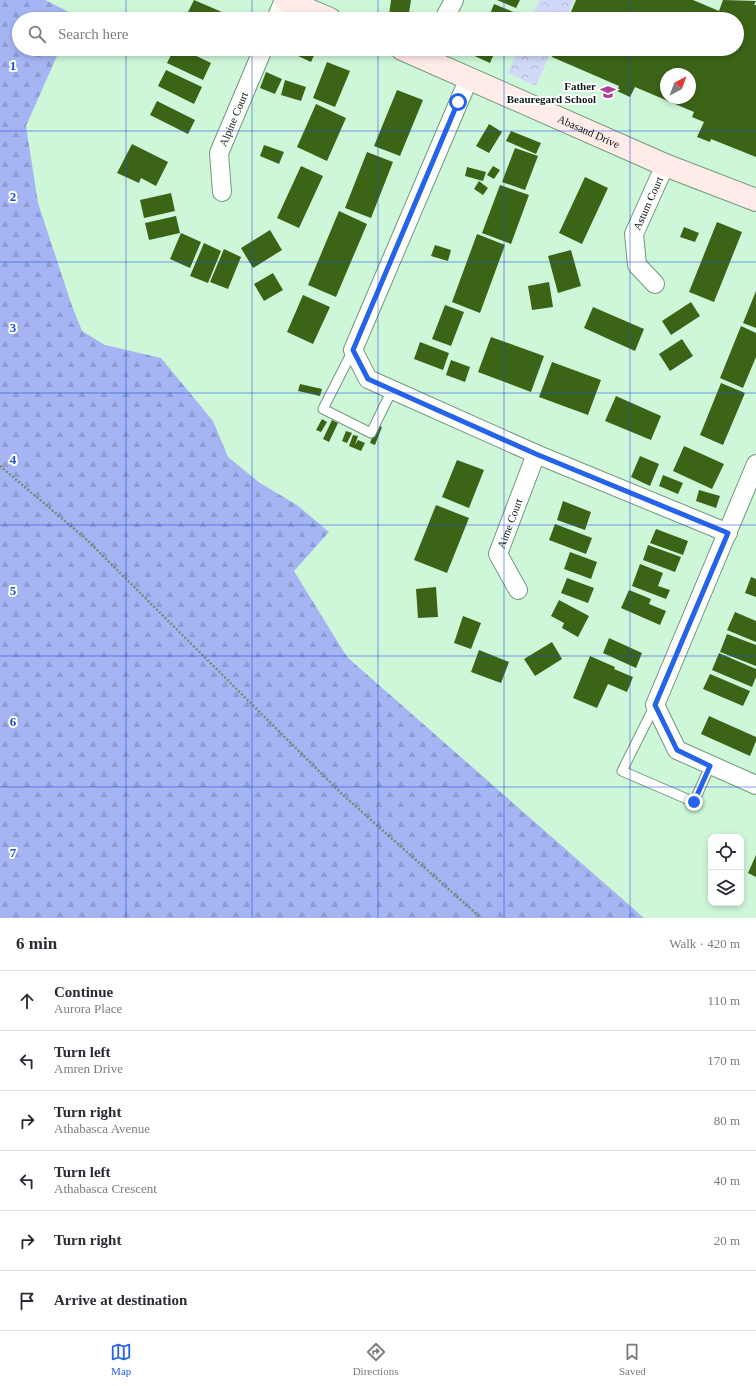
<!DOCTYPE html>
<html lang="en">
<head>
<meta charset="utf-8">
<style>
  :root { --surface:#fff; --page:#f2f2f3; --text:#2b2b33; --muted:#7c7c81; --line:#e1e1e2; --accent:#2563eb }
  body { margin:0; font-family:"Times New Roman",serif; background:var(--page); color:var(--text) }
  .controls { position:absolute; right:12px; bottom:12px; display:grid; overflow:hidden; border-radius:8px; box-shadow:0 2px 6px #0003 }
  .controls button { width:36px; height:36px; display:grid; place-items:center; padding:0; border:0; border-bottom:1px solid var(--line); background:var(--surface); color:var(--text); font:20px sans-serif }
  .compass { position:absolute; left:660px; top:68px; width:36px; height:36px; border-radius:50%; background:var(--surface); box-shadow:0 2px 6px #0003; rotate:41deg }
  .stop { position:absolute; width:12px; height:12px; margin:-9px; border:3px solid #2563eb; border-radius:50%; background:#fff }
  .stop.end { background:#2563eb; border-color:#fff; box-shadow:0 1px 4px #0008 }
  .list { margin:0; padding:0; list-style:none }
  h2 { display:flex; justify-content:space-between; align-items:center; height:52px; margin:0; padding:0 16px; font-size:17px }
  h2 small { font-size:13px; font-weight:400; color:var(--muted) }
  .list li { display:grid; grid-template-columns:26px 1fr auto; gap:12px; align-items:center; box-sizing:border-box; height:60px; padding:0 16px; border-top:1px solid var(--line) }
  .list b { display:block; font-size:15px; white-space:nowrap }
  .list p { margin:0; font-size:13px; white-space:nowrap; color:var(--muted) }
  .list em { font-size:13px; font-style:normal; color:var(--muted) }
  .icon { flex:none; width:22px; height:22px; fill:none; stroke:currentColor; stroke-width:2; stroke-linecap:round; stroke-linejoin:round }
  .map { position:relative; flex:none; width:756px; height:918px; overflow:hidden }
  .search { position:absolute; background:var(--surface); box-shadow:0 2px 6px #0003; left:12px; right:12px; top:12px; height:44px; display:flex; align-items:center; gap:10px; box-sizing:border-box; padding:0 14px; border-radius:22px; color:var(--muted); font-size:15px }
  .sheet { height:412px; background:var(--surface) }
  nav { display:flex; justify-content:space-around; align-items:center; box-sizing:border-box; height:56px; border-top:1px solid var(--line); background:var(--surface); font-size:11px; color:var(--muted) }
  nav a { display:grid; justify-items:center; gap:2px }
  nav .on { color:var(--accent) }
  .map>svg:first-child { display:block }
  .forest { fill:url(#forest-firs) }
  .park { fill:url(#park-crowns) }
  .building { fill:#3c6417; fill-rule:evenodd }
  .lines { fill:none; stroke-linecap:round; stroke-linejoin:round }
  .lane-casing { stroke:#72987c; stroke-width:11 }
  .street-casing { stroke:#72987c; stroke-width:20 }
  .secondary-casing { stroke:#72987c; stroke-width:24 }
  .path { stroke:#718e79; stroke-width:2.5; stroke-dasharray:2 2; stroke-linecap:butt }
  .lane { stroke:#fff; stroke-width:9 }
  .street { stroke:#fff; stroke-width:18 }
  .secondary { stroke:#ffece8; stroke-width:22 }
  .route { stroke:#2563eb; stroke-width:5 }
  .grid { fill:none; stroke:#1d4ed8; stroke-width:1; stroke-opacity:0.55 }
  .labels { text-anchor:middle; stroke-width:4; stroke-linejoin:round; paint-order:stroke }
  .poi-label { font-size:11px; font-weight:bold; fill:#0c1b11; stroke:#fff; text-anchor:end }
  .street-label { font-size:11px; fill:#0c1b11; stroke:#fff }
  .grid-label { font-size:13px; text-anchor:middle; font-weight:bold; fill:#1d4ed8; stroke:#fff; stroke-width:4; stroke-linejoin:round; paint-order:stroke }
</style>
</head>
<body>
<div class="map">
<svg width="756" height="918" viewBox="0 0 756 918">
  <defs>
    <pattern id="forest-firs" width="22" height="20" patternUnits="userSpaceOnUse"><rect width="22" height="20" fill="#a5b5f4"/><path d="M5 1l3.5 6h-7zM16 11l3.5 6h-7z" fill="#8d9bd0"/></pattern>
    <pattern id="park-crowns" width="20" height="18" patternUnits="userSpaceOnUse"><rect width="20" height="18" fill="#d1d9f8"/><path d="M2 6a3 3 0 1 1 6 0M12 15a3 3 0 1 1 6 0" fill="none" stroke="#b2bad4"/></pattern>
  </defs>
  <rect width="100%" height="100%" fill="#cef7d9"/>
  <!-- forest -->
  <path class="forest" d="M0 0H45L75 15 73 19H19V49H60L26 126 38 203 72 306 82 331 105 345 161 358 213 421 228 457 260 483 297 505 329 532 294 571 347 657 644 918H0Z"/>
  <!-- park -->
  <path class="park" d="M539 0H574L565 19H531Z
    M518 49H552L536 86 508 73Z"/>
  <!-- building -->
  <path class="building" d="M194 0 229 15 228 19H194L186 16Z
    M391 0H411L408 19 389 15Z
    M497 0H520L516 8Z
    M576 0H693L719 11 723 0 756 1 754 5H756V157L711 139 710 142 697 137 704 122 692 117 694 112 635 87 630 97 617 91 619 86 552 57 555 49H737V19H568ZM666 74H690V98H666Z
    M494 4 516 13 514 19H488Z
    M174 49H182L211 63 203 80 167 63Z
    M196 49H213L210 55Z
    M299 49H312L316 51 311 62 296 55Z
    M470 49H496L490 63 468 53Z
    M327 62 350 71 335 107 313 98Z
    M166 70 202 87 194 104 158 86Z
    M266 72 282 79 275 94 260 88Z
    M285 80 306 87 301 101 281 95Z
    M397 90 423 100 400 156 374 146Z
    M157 101 195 120 188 134 150 115Z
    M316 104 346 118 327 161 297 147Z
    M489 124 502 132 489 153 476 146Z
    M511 131 541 143 536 154 506 141Z
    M132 144 168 162 156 186 141 178 139 183 117 173Z
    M264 145 284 152 279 164 260 156Z
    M515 148 538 156 525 190 502 182Z
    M367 152 393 162 371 218 345 208Z
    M301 166 323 176 299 228 277 218Z
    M493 166 500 170 494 179 487 175Z
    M467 167 486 172 483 181 465 176Z
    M585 177 608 188 582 244 559 233Z
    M479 181 488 188 483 195 474 189Z
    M500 185 529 195 511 244 482 233Z
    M171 193 175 211 144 218 140 200Z
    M339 211 367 224 336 297 308 285Z
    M176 216 180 233 149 240 145 223Z
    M717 222 742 232 714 302 689 292Z
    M684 227 699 233 695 242 680 237Z
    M270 230 282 250 253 268 241 248Z
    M181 233 201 242 190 268 170 259Z
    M477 234 505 245 480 313 452 302Z
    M204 243 221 251 208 283 190 276Z
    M435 245 451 250 448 261 431 256Z
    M224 249 241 257 228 289 210 282Z
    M571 250 581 286 558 293 548 256Z
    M273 273 283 290 264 301 254 284Z
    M549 282 553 307 532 310 528 286Z
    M756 291V328L743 323Z
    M303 295 330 307 313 344 287 332Z
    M691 302 700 316 671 335 662 321Z
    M445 305 464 312 451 346 432 339Z
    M593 307 644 329 635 351 584 328Z
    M741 326 756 333V357L743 388 720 378Z
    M491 337 544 356 531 392 478 372Z
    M682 339 693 356 670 371 659 354Z
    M420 342 449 353 443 370 414 359Z
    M451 360 470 367 465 382 446 375Z
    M552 362 601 380 588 415 539 397Z
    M721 383 745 393 723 445 700 435Z
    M300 384 322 389 320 396 298 391Z
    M616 396 661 416 651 440 605 421Z
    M322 419 327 422 321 432 316 430Z
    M332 420 338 423 329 442 323 439Z
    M377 425 382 427 375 445 370 443Z
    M346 431 352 433 347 443 342 441Z
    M353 435 358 436 355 445 358 440 365 443 361 451 349 446Z
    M684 446 724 464 712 489 673 471Z
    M640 456 659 464 650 486 631 477Z
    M457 460 484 470 469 508 442 497Z
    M663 475 683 483 678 494 659 486Z
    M699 490 720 496 716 508 696 501Z
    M563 501 591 512 585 530 557 520Z
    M436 505 469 518 447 573 414 560Z
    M555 524 592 538 586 554 549 540Z
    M656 529 688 541 683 555 650 543Z
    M648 545 681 557 675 572 643 560Z
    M570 552 597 562 591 579 564 569Z
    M640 564 663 573 658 586 670 590 666 599 632 586Z
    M751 577 756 579V597L745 593Z
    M567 578 594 588 588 603 561 593Z
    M436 587 438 617 418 618 416 589Z
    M629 590 651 599 649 604 666 611 660 625 621 608Z
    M559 600 589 616 578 637 562 628 564 623 551 616Z
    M735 612 756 621V642L727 630Z
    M463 616 481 623 471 649 454 643Z
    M727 634 756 645V666L720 652Z
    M609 638 642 653 636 668 603 653Z
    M552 642 562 659 535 676 524 659Z
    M479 650 509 662 501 683 471 672Z
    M719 653 756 669V677L752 687 712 670Z
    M590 656 615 667 614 669 633 677 627 692 608 684 597 708 573 698Z
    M710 674 750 691 743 706 703 689Z
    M709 716 756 737V741L750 756 701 734Z
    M756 855V877L748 873Z"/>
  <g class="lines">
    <!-- lane casing -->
    <g class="lane-casing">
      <path id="lane" d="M353 350 323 409 371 433 392 390
        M655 705 622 771 694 802 710 766"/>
    </g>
    <!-- street casing -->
    <g class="street-casing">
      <g id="street">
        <path d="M276 19 284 0"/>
        <path d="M444 19 454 0"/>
        <path d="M469 78 353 350 368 379 536 454 728 533"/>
        <path id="s1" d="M222 192 219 153 263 49"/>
        <path id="s2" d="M655 284 637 265 634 234 665 165"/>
        <path d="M756 464 655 705 677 750 756 785"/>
        <path id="s3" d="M518 590 498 554 536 454"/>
      </g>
    </g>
    <!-- secondary casing -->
    <g class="secondary-casing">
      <g id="secondary">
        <path d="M285 0 330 19"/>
        <path id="s4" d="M402 49 665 165 756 200"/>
      </g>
    </g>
    <!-- path -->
    <path class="path" d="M0 466 85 538 343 795 481 918"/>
    <!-- lane -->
    <use href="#lane" class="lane"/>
    <!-- street -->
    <use href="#street" class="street"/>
    <!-- secondary -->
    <use href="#secondary" class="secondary"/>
  </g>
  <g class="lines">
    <!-- route -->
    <path class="route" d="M458 102 353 350 368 379 536 454 728 533 655 705 677 750 710 766 694 802"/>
  </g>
  <!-- grid -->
  <path class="grid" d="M126 0V19M252 0V19M378 0V19M504 0V19M630 0V19M126 49V918M252 49V918M378 49V918M504 49V918M630 49V918M0 131H756M0 262H756M0 393H756M0 525H756M0 656H756M0 787H756"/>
  <!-- icons -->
  <defs>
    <g id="school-bare" transform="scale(1.2)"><path d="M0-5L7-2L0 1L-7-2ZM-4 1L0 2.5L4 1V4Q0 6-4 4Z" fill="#ae419f" stroke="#fff" stroke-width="2.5" paint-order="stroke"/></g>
  </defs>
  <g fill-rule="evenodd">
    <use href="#school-bare" x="608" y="92"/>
  </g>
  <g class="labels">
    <!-- poi labels -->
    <g class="poi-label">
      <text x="596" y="90">Father<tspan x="596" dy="13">Beauregard School</tspan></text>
    </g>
    <!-- street labels -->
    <g class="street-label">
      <text dy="4" stroke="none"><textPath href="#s1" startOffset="76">Alpine Court</textPath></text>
      <text dy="4" stroke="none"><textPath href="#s4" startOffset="204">Abasand Drive</textPath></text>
      <text dy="4" stroke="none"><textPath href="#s2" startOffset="91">Astum Court</textPath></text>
      <text dy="4" stroke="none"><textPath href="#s3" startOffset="74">Aime Court</textPath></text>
    </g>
  </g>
  <g class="grid-label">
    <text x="13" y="70">1</text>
    <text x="13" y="201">2</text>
    <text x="13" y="332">3</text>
    <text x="13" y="464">4</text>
    <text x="13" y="595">5</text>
    <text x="13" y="726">6</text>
    <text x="13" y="857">7</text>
  </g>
</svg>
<div class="controls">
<button><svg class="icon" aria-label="locate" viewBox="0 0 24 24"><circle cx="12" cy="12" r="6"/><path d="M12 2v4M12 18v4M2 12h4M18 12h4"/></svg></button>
<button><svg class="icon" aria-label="layers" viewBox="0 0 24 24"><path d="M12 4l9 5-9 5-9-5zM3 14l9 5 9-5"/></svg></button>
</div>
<svg class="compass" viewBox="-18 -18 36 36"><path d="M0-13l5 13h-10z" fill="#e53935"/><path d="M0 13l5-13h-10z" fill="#7c7c81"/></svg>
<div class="stop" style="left:458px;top:102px"></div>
<div class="stop end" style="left:694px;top:802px"></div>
<div class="search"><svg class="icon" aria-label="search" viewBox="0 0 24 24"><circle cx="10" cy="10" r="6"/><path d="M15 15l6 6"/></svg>Search here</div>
</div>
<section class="sheet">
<h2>6 min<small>Walk · 420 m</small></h2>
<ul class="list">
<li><svg class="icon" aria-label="ahead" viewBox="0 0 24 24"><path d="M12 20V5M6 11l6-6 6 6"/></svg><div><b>Continue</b><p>Aurora Place</p></div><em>110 m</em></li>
<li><svg class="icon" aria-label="left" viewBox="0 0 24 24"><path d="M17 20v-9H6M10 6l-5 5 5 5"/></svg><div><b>Turn left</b><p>Amren Drive</p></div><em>170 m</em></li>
<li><svg class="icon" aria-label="right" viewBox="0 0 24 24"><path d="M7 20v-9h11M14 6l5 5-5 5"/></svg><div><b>Turn right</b><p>Athabasca Avenue</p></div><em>80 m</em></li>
<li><svg class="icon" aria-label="left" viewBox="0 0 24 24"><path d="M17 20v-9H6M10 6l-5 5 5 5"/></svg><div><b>Turn left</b><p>Athabasca Crescent</p></div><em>40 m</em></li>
<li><svg class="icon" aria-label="right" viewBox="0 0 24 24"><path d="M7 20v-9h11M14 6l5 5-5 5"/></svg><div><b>Turn right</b></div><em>20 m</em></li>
<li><svg class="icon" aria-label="arrive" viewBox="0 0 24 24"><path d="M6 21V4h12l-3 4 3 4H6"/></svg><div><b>Arrive at destination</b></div></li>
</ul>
</section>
<nav>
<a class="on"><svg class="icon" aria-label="map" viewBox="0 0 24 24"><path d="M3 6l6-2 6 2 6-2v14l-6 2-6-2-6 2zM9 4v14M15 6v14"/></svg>Map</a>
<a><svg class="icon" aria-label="directions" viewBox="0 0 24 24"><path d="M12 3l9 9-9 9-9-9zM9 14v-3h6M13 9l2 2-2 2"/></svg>Directions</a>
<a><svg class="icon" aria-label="saved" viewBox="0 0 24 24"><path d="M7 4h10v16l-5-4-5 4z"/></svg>Saved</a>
</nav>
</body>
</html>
